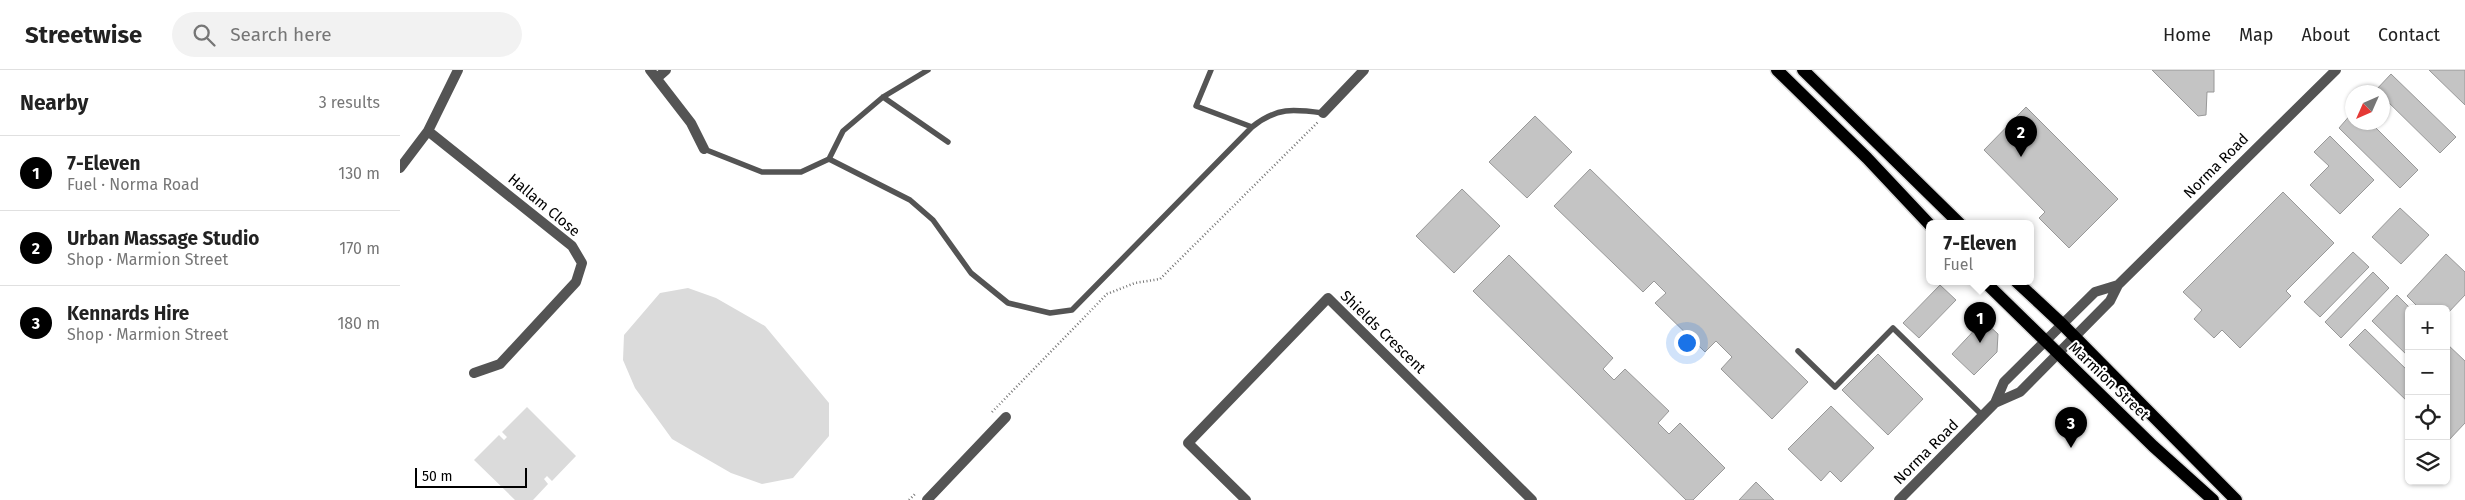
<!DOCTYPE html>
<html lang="en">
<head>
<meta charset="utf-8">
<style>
  :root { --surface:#fff; --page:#f2f2f2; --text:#222; --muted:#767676; --line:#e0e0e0; --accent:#000 }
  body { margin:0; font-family:"Fira Sans",sans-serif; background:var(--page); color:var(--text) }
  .controls { position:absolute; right:15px; bottom:15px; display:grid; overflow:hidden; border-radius:8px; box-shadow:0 1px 4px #0004 }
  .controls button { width:45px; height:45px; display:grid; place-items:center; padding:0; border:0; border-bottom:1px solid var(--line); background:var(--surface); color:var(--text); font:25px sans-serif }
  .compass { position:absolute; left:1945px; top:15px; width:45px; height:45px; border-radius:50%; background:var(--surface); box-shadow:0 1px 4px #0004; rotate:225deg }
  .scale { position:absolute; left:15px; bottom:12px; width:112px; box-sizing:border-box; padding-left:5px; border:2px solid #000; border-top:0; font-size:14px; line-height:18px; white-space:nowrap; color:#000; -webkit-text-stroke:4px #fff; paint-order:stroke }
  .you { position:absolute; left:1286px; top:272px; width:18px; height:18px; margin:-12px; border:4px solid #fff; border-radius:50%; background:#1a73e8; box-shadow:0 0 0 8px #1a73e833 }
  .badge { display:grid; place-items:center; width:32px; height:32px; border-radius:50%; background:var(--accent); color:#fff; font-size:16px; font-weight:700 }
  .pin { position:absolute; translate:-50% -41px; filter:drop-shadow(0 1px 2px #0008) }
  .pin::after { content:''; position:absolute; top:26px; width:18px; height:15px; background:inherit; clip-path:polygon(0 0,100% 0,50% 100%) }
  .popup { position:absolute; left:1526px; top:150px; width:108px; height:65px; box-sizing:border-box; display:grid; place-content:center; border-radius:8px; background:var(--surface); filter:drop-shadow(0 1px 4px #0005); font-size:16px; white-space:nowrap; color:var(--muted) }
  .popup b { font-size:19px; color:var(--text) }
  .popup::after { content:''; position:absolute; left:50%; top:100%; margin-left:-10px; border:10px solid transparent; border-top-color:var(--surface) }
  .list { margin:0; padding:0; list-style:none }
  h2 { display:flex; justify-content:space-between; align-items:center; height:65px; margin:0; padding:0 20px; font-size:21px }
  h2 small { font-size:16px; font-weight:400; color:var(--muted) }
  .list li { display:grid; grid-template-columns:32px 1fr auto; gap:15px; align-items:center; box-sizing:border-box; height:75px; padding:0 20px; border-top:1px solid var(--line) }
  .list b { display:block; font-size:19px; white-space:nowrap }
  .list p { margin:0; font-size:16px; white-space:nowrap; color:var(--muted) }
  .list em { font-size:16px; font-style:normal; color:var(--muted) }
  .icon { flex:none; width:28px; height:28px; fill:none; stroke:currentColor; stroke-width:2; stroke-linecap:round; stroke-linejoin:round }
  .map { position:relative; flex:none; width:2065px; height:430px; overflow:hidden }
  header { display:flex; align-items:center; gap:30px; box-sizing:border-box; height:70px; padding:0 25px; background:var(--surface); border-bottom:1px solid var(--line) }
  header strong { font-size:24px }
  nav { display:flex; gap:28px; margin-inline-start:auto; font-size:18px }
  .search { width:350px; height:45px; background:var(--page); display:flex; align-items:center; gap:12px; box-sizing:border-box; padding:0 18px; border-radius:28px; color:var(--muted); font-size:19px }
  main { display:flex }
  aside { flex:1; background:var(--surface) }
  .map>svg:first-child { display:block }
  .green { fill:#dbdbdb }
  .building { fill:#c4c4c4; stroke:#989898 }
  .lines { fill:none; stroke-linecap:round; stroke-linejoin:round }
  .primary-casing { stroke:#dbdbdb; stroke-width:15 }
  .path { stroke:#767676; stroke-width:2.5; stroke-dasharray:1 2.5; stroke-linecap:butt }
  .service { stroke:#545454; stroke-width:5.5 }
  .minor { stroke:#545454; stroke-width:10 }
  .tertiary { stroke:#545454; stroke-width:10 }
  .primary { stroke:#000; stroke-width:12 }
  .labels { text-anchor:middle; stroke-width:4; stroke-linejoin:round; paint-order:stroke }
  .street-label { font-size:15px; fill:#000; stroke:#fff }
</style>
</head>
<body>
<header>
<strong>Streetwise</strong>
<div class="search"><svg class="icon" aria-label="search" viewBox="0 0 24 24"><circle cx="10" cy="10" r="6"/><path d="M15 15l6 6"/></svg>Search here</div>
<nav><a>Home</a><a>Map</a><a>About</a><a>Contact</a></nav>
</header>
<main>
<aside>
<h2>Nearby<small>3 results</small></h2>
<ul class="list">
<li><span class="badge">1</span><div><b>7-Eleven</b><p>Fuel · Norma Road</p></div><em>130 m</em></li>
<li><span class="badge">2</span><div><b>Urban Massage Studio</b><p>Shop · Marmion Street</p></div><em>170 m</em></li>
<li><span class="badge">3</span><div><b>Kennards Hire</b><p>Shop · Marmion Street</p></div><em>180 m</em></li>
</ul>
</aside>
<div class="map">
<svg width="2065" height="430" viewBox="0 0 2065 430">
  <rect width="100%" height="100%" fill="#fff"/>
  <!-- green -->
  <path class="green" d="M288 218 316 228 365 256 429 333V366L393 408 362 414 331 403 272 369 235 318 223 290 224 265 260 223Z
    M127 337 176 386 152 411 147 406 144 409 148 414 133 430H115L74 390 99 365 104 370 107 367 102 362Z"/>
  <!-- building -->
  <path class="building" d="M1752 0H1814V22H1807L1806 45 1798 46Z
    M2029 0H2065V35Z
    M1991 4 2056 67 2040 83 1982 26V22L1976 20Z
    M1626 37 1718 129 1669 178 1639 148 1645 142 1584 80Z
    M1952 43V52H1970L2018 100 2000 118 1939 58Z
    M1135 46 1172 82 1127 128 1089 92Z
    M1930 66 1974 110 1940 144 1910 115 1929 96 1914 82Z
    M1190 99 1408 312 1372 349 1321 299 1332 287 1316 271 1305 282 1255 233 1266 223 1254 211 1243 222 1154 136Z
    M1062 119 1100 156 1054 203 1016 166Z
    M1883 122 1934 173 1886 221 1891 226 1840 278 1822 260 1814 268 1794 249 1802 240 1783 222Z
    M2000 138 2029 165 2001 194 1972 167Z
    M1953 182 1969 197 1920 247 1904 232Z
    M2046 184 2065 202V225L2046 245V239H2020L2007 226Z
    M1109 185 1213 288 1203 299 1214 310 1225 299 1269 341 1258 353 1269 364 1280 353 1325 398 1293 430H1286L1073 221Z
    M1973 202 1989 218 1941 268 1925 252Z
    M1540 215 1556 230 1519 268 1503 253Z
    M1997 225 2011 239H2009V287L1972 251Z
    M1582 252H1585L1598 264 1597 282 1574 305 1552 284Z
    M1965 259 2009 302V333L1949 275Z
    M2046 273 2065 291V353L2048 371 2046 328 2049 325 2046 323Z
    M1478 284 1523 329 1488 365 1442 320Z
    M1431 336 1474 378 1441 412 1430 401 1421 411 1388 379Z
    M1356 412 1374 430H1339Z"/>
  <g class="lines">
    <!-- primary casing -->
    <g class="primary-casing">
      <path id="primary" d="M1377 0 1467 88 1530 155
        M1403 0 1560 154
        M1585 212 1753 376 1813 430
        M1617 212 1662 254 1836 430"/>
    </g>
    <!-- path -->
    <path class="path" d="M592 342 707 224 735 213 760 209 918 52
      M509 430 515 424"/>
    <!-- service -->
    <path class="service" d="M811 0 796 36 852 57
      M483 27 548 72
      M304 79 362 102H401L429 89 510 130 533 150 571 203 608 233 650 243 672 240 852 57C877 37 893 39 923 43
      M429 89 443 61 483 27 528 0
      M1398 281 1435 317 1493 258 1583 346"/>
    <!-- minor -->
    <path class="minor" d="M250 0 291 53 304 79
      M257 8 266 0
      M923 43 964 0
      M28 61 172 176 182 193 176 212 100 294 74 303
      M0 98 28 61 58 0
      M527 430 606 347
      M846 430 788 373 928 228 1132 430"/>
    <!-- tertiary -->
    <path class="tertiary" d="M1595 333 1604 312 1695 222 1718 215
      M1499 430 1595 333 1620 322 1710 231 1718 215 1936 0"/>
    <!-- primary -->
    <use href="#primary" class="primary"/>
  </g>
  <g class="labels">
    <!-- street labels -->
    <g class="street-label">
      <text transform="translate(1816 96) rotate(-45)" y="5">Norma Road</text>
      <text transform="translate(144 135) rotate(40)" y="5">Hallam Close</text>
      <text transform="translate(983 262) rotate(44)" y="5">Shields Crescent</text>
      <text transform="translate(1709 311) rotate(44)" y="5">Marmion Street</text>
      <text transform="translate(1526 382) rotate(-45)" y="5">Norma Road</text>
    </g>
  </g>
</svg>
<div class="controls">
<button>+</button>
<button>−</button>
<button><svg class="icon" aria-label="locate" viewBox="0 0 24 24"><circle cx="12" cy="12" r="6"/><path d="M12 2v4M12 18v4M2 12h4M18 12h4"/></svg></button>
<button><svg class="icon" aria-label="layers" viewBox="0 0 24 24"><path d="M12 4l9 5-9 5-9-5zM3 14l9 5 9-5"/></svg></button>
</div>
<svg class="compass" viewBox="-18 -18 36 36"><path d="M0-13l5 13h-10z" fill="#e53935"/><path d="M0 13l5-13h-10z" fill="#767676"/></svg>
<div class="scale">50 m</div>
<div class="you"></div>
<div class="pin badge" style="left:1580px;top:273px">1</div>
<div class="popup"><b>7-Eleven</b>Fuel</div>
<div class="pin badge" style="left:1621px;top:87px">2</div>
<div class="pin badge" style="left:1671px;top:378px">3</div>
</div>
</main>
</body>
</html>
